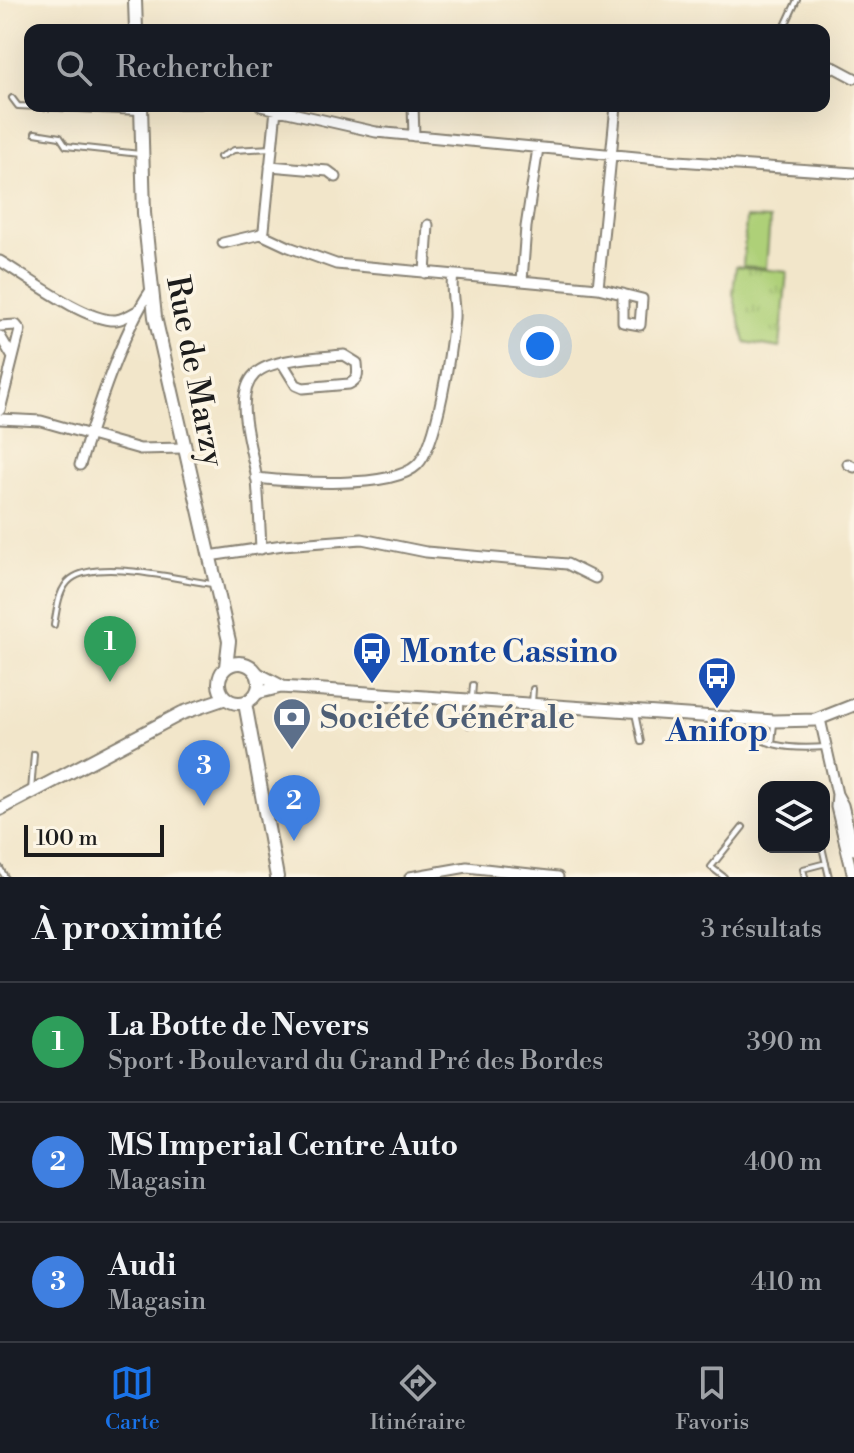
<!DOCTYPE html>
<html lang="fr">
<head>
<meta charset="utf-8">
<style>
  :root { --surface:#171b24; --page:#20242c; --text:#f1f3f6; --muted:#9ea1a6; --line:#363941; --accent:#1a73e8 }
  body { margin:0; font-family:"Libre Bodoni",serif; background:var(--page); color:var(--text) }
  .controls { position:absolute; right:24px; bottom:24px; display:grid; overflow:hidden; border-radius:16px; box-shadow:0 8px 32px #0002 }
  .controls button { width:72px; height:72px; display:grid; place-items:center; padding:0; border:0; border-bottom:2px solid var(--line); background:var(--surface); color:var(--text); font:40px sans-serif }
  .scale { position:absolute; left:24px; bottom:20px; width:140px; box-sizing:border-box; padding-left:8px; border:4px solid #1c1c1c; border-top:0; font-size:22px; line-height:28px; white-space:nowrap; color:#1c1c1c; -webkit-text-stroke:6px #fcf5e5; paint-order:stroke }
  .you { position:absolute; left:540px; top:346px; width:28px; height:28px; margin:-20px; border:6px solid #fff; border-radius:50%; background:#1a73e8; box-shadow:0 0 0 12px #1a73e833 }
  .badge { display:grid; place-items:center; width:52px; height:52px; border-radius:50%; background:var(--accent); color:#fff; font-size:26px; font-weight:700 }
  .pin { position:absolute; translate:-50% -66px; filter:drop-shadow(0 2px 4px #0008) }
  .pin::after { content:''; position:absolute; top:42px; width:28px; height:24px; background:inherit; clip-path:polygon(0 0,100% 0,50% 100%) }
  .list { margin:0; padding:0; list-style:none }
  h2 { display:flex; justify-content:space-between; align-items:center; height:104px; margin:0; padding:0 32px; font-size:34px }
  h2 small { font-size:26px; font-weight:400; color:var(--muted) }
  .list li { display:grid; grid-template-columns:52px 1fr auto; gap:24px; align-items:center; box-sizing:border-box; height:120px; padding:0 32px; border-top:2px solid var(--line) }
  .list b { display:block; font-size:30px; white-space:nowrap }
  .list p { margin:0; font-size:26px; white-space:nowrap; color:var(--muted) }
  .list em { font-size:26px; font-style:normal; color:var(--muted) }
  .icon { flex:none; width:44px; height:44px; fill:none; stroke:currentColor; stroke-width:2; stroke-linecap:round; stroke-linejoin:round }
  .map { position:relative; flex:none; width:854px; height:877px; overflow:hidden }
  .search { position:absolute; background:var(--surface); box-shadow:0 8px 32px #0002; left:24px; right:24px; top:24px; height:88px; display:flex; align-items:center; gap:20px; box-sizing:border-box; padding:0 28px; border-radius:16px; color:var(--muted); font-size:30px }
  .sheet { height:464px; background:var(--surface) }
  nav { display:flex; justify-content:space-around; align-items:center; box-sizing:border-box; height:112px; border-top:2px solid var(--line); background:var(--surface); font-size:22px; color:var(--muted) }
  nav a { display:grid; justify-items:center; gap:4px }
  nav .on { color:var(--accent) }
  .map>svg:first-child { display:block }
  .grass { fill:url(#grass-tufts); stroke:#65764a; stroke-width:2 }
  .garden { fill:#aed078; stroke:#65764a; stroke-width:2 }
  .lines { fill:none; stroke-linecap:round; stroke-linejoin:round }
  .service-casing { stroke:#878173; stroke-width:8 }
  .minor-casing { stroke:#878173; stroke-width:13 }
  .tertiary-casing { stroke:#878173; stroke-width:15 }
  .secondary-casing { stroke:#878173; stroke-width:16 }
  .service { stroke:#fff; stroke-width:4 }
  .minor { stroke:#fff; stroke-width:9 }
  .tertiary { stroke:#fff; stroke-width:11 }
  .secondary { stroke:#fff; stroke-width:12 }
  .labels { text-anchor:middle; stroke-width:7; stroke-linejoin:round; paint-order:stroke }
  .street-label { font-size:32px; fill:#1c1c1c; stroke:#fcf5e5 }
  .transit-label { font-size:32px; font-weight:bold; fill:#164399; stroke:#fcf5e5; text-anchor:start }
  .service-label { font-size:32px; font-weight:bold; fill:#4e5e75; stroke:#fcf5e5; text-anchor:start }
</style>
</head>
<body>
<div class="map">
<svg width="854" height="877" viewBox="0 0 854 877">
  <defs>
    <pattern id="grass-tufts" width="24" height="20" patternUnits="userSpaceOnUse" patternTransform="scale(2)"><rect width="24" height="20" fill="#aed078"/><path d="M3 7l-1-3M5 7V3M7 7l1-3M15 17l-1-3M17 17v-4M19 17l1-3" fill="none" stroke="#95b267"/></pattern>
  </defs>
  <rect width="100%" height="100%" fill="#fcf5e5"/>
  <filter id="ink" filterUnits="userSpaceOnUse"><feTurbulence type="fractalNoise" baseFrequency=".0125" numOctaves="2"/><feDisplacementMap in="SourceGraphic" scale="16" xChannelSelector="R" yChannelSelector="G"/><feConvolveMatrix kernelMatrix="1 2 1 2 8 2 1 2 1" color-interpolation-filters="sRGB"/></filter>
  <filter id="wash" filterUnits="userSpaceOnUse"><feTurbulence type="fractalNoise" baseFrequency=".006" numOctaves="4" result="noise"/><feDisplacementMap in="SourceGraphic" scale="32" xChannelSelector="R" yChannelSelector="G"/><feGaussianBlur stdDeviation="1.8" result="paint"/><feColorMatrix in="noise" values="0 0 0 0 0 0 0 0 0 0 0 0 0 0 0 0 0 1.4 0 .05"/><feComposite in="paint" operator="in"/></filter>
  <g filter="url(#wash)">
    <rect width="100%" height="100%" fill="#f2e6ca"/>
    <!-- grass -->
    <path class="grass" d="M736 266 787 272 780 348 745 342 733 294Z"/>
    <!-- garden -->
    <path class="garden" d="M746 218 770 219 766 268 743 266Z"/>
  </g>
  <g filter="url(#ink)">
    <g class="lines">
      <!-- service casing -->
      <g class="service-casing">
        <path id="service" d="M783 30 797 0
          M12 98 18 106 139 112
          M171 106H200
          M35 133 60 137 66 146 140 154
          M220 157 234 150 271 148
          M54 625C57 610 58 589 71 579 99 558 180 580 213 584
          M472 697 473 685
          M461 701V710L469 725
          M532 703 533 689
          M635 713 641 742
          M730 722C763 746 786 750 826 747
          M772 744 774 723
          M31 791 34 754
          M822 847 829 877
          M0 868 5 877
          M724 877 711 867 743 827
          M805 877 803 869 826 863"/>
      </g>
      <!-- minor casing -->
      <g class="minor-casing">
        <path id="minor" d="M824 62 854 78
          M261 106 376 132 678 161 854 173
          M413 106 414 136
          M276 109 264 230 261 234 289 247 336 264 598 288 642 299 640 325 623 322V294
          M270 166 328 171 336 177
          M223 243 261 234
          M0 261C27 277 86 322 116 320 124 319 132 314 139 310
          M425 273 428 225
          M522 281 526 227 538 148
          M598 288 616 106
          M0 326 16 325 20 330 0 410
          M0 336 12 356
          M0 419 41 421 140 449 183 448
          M848 464 854 467
          M80 465C96 413 121 334 151 290
          M256 478C293 482 391 490 417 465 438 445 451 348 454 318 455 304 450 290 453 275
          M261 549C260 527 259 504 257 481 254 453 231 397 255 374 272 358 322 357 344 355L357 363C358 374 359 379 349 384L303 388 296 385 283 364
          M209 556 283 545 362 539 426 552 567 564 595 578
          M820 719 837 794 843 805 854 850
          M837 794 836 807 853 877
          M410 877 467 867 558 877"/>
      </g>
      <!-- tertiary casing -->
      <g class="tertiary-casing">
        <path id="tertiary" d="M258 674 281 686
          M257 693 281 687 774 721 816 720 854 705"/>
      </g>
      <!-- secondary casing -->
      <g class="secondary-casing">
        <path id="secondary" d="M135 0 136 30
          M141 106 144 213 155 317 229 641 226 667
          M219 683a20 20 0 1 1 40 0a20 20 0 1 1-40 0Z
          M245 703 277 877
          M0 809 182 713 226 698"/>
      </g>
      <!-- service -->
      <use href="#service" class="service"/>
      <!-- minor -->
      <use href="#minor" class="minor"/>
      <!-- tertiary -->
      <use href="#tertiary" class="tertiary"/>
      <!-- secondary -->
      <use href="#secondary" class="secondary"/>
    </g>
  </g>
  <!-- icons -->
  <defs>
    <g id="bus-pin" transform="scale(2)"><path d="M0 17L-7.5 6A9.5 9.5 0 1 1 7.5 6Z" fill="#1a4fb4" stroke="#fcf5e5"/><path d="M-5-6H5V4H4V6H2V4H-2V6H-4V4H-5ZM-3.5-4V0h7V-4ZM-3.5 1.2v1.5H-2V1.2ZM2 1.2v1.5H3.5V1.2Z" fill="#fff"/></g>
    <g id="bank-pin" transform="scale(2)"><path d="M0 17L-7.5 6A9.5 9.5 0 1 1 7.5 6Z" fill="#5c6f8a" stroke="#fcf5e5"/><path d="M-6-4H6V4H-6ZM0-2.3a2.3 2.3 0 1 0 0 4.6a2.3 2.3 0 1 0 0-4.6Z" fill="#fff"/></g>
  </defs>
  <g fill-rule="evenodd">
    <use href="#bus-pin" x="372" y="651"/>
    <use href="#bus-pin" x="717" y="676"/>
    <use href="#bank-pin" x="292" y="717"/>
  </g>
  <g class="labels">
    <!-- street labels -->
    <g class="street-label">
      <text transform="translate(196 371) rotate(79)" y="11">Rue de Marzy</text>
    </g>
    <!-- transit labels -->
    <g class="transit-label">
      <text x="400" y="662">Monte Cassino</text>
      <text x="717" y="741" text-anchor="middle">Anifop</text>
    </g>
    <!-- service labels -->
    <g class="service-label">
      <text x="320" y="728">Société Générale</text>
    </g>
  </g>
</svg>
<div class="controls">
<button><svg class="icon" aria-label="layers" viewBox="0 0 24 24"><path d="M12 4l9 5-9 5-9-5zM3 14l9 5 9-5"/></svg></button>
</div>
<div class="scale">100 m</div>
<div class="you"></div>
<div class="pin badge" style="left:110px;top:682px;background:#2e9e5b">1</div>
<div class="pin badge" style="left:294px;top:841px;background:#3f7fe0">2</div>
<div class="pin badge" style="left:204px;top:806px;background:#3f7fe0">3</div>
<div class="search"><svg class="icon" aria-label="search" viewBox="0 0 24 24"><circle cx="10" cy="10" r="6"/><path d="M15 15l6 6"/></svg>Rechercher</div>
</div>
<section class="sheet">
<h2>À proximité<small>3 résultats</small></h2>
<ul class="list">
<li><span class="badge" style="background:#2e9e5b">1</span><div><b>La Botte de Nevers</b><p>Sport · Boulevard du Grand Pré des Bordes</p></div><em>390 m</em></li>
<li><span class="badge" style="background:#3f7fe0">2</span><div><b>MS Imperial Centre Auto</b><p>Magasin</p></div><em>400 m</em></li>
<li><span class="badge" style="background:#3f7fe0">3</span><div><b>Audi</b><p>Magasin</p></div><em>410 m</em></li>
</ul>
</section>
<nav>
<a class="on"><svg class="icon" aria-label="map" viewBox="0 0 24 24"><path d="M3 6l6-2 6 2 6-2v14l-6 2-6-2-6 2zM9 4v14M15 6v14"/></svg>Carte</a>
<a><svg class="icon" aria-label="directions" viewBox="0 0 24 24"><path d="M12 3l9 9-9 9-9-9zM9 14v-3h6M13 9l2 2-2 2"/></svg>Itinéraire</a>
<a><svg class="icon" aria-label="saved" viewBox="0 0 24 24"><path d="M7 4h10v16l-5-4-5 4z"/></svg>Favoris</a>
</nav>
</body>
</html>
